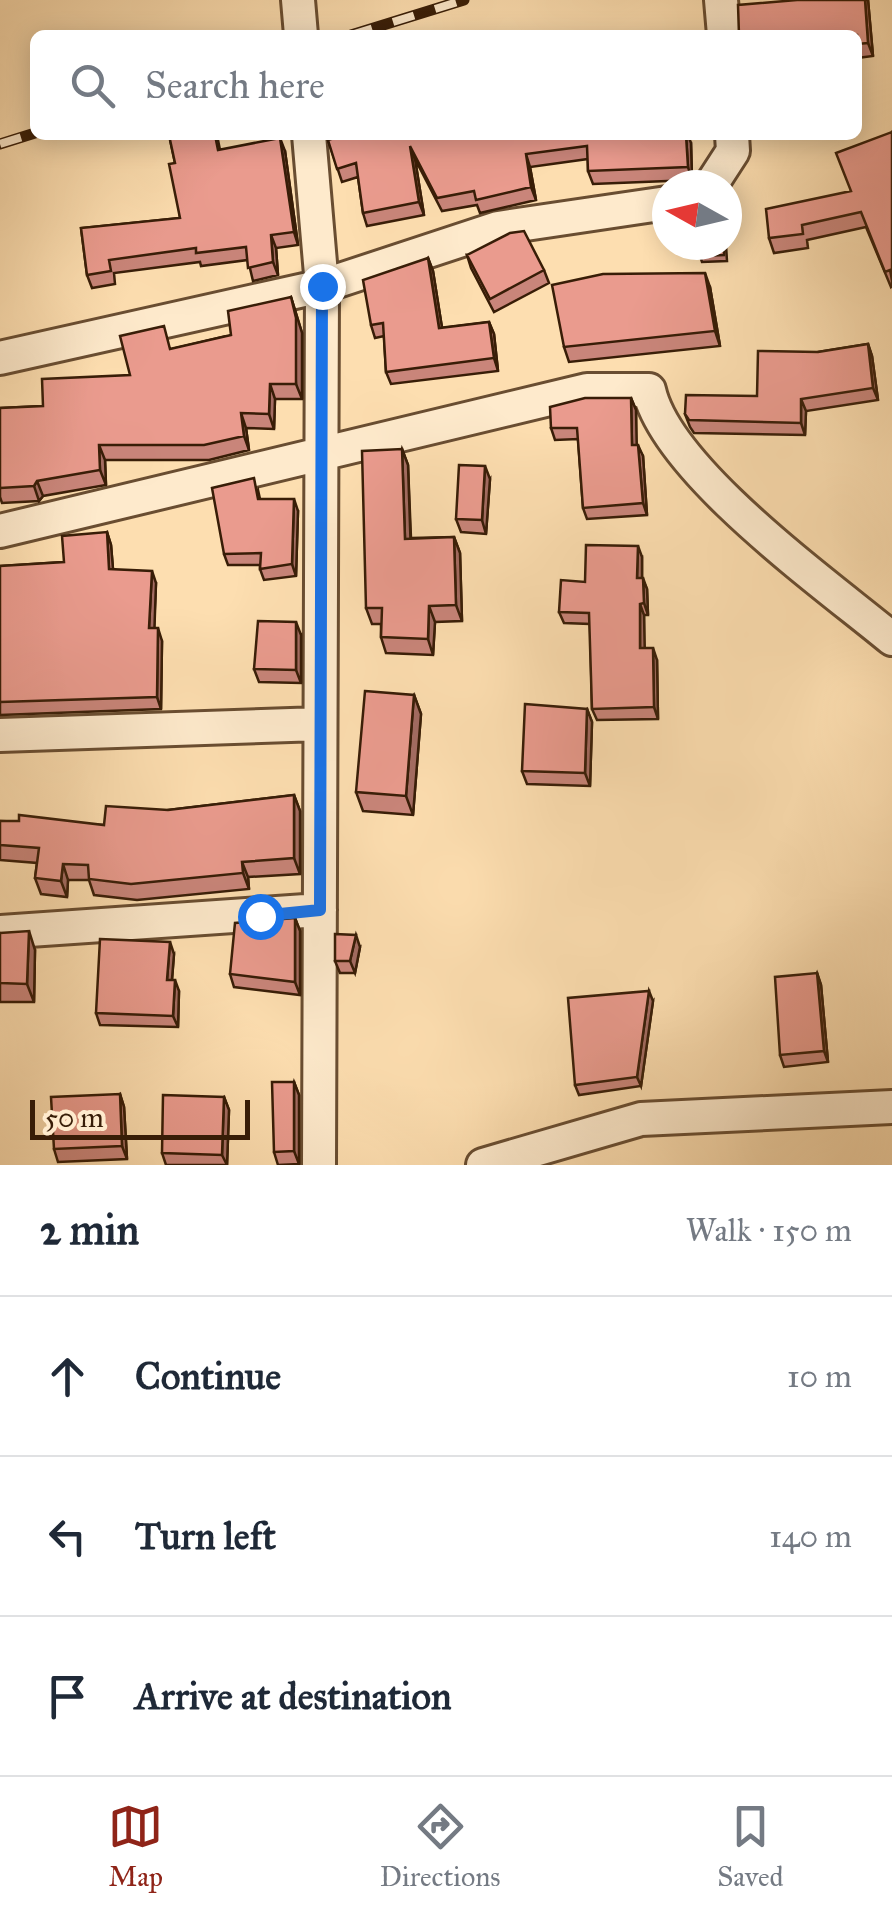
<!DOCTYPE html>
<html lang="en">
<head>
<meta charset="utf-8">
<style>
  :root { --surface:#fff; --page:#f2f2f3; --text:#1f2937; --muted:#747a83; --line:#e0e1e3; --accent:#8f2418 }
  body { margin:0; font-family:"IM FELL Great Primer",serif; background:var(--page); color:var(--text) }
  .compass { position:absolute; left:652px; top:170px; width:90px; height:90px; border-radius:50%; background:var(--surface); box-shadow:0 5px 25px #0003; rotate:278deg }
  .scale { position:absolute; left:30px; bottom:25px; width:220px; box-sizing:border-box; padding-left:10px; border:5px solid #381d07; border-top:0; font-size:28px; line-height:35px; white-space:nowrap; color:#381d07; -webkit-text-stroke:8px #feeacc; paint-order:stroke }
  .stop { position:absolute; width:30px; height:30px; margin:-22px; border:8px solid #1a73e8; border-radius:50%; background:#fff }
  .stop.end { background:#1a73e8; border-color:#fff; box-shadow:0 2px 10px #0008 }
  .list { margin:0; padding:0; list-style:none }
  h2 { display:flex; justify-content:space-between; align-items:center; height:130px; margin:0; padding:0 40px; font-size:42px }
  h2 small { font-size:32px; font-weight:400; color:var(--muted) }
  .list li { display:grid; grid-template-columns:65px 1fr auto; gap:30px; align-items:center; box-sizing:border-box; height:160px; padding:0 40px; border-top:2px solid var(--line) }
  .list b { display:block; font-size:38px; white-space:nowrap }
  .list em { font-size:32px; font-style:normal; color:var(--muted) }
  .icon { flex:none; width:55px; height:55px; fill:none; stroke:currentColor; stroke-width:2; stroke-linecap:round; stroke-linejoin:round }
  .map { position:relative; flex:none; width:892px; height:1165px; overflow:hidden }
  .search { position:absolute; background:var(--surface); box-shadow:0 5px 25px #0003; left:30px; right:30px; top:30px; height:110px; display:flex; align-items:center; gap:25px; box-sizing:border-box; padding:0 35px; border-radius:15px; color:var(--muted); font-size:38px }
  .sheet { height:610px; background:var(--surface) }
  nav { display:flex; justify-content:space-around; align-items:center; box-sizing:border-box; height:140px; border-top:2px solid var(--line); background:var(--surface); font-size:28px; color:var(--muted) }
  nav a { display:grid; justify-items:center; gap:5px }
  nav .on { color:var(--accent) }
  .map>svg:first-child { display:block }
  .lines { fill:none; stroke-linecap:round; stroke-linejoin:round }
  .street-casing { stroke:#694d31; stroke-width:38 }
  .street { stroke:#feeacc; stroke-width:32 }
  .rail-casing { stroke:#381d07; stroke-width:11 }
  .rail { stroke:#feeacc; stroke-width:8; stroke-dasharray:22; stroke-linecap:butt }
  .wall { fill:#c9857a; stroke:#381d07; stroke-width:2.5 }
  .shaded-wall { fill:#a46c63; stroke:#381d07; stroke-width:2.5 }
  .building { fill:#ea9b8e; stroke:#381d07; stroke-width:2.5 }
  .route { stroke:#1a73e8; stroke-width:12 }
</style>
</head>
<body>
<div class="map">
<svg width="892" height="1165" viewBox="0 0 892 1165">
  <rect width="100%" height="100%" fill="#fddeb0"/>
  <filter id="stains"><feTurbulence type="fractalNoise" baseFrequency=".002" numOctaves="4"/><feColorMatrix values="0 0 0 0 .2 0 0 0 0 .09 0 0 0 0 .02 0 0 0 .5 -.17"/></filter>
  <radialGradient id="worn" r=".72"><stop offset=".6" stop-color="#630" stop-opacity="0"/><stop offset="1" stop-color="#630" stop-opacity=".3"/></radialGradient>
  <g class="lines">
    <!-- street casing -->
    <g class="street-casing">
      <path id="street" d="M298 0 301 35
        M721 0 724 35
        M309 135 322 286 319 1165
        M711 185 733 151 732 135
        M0 358 322 286 498 228 667 203
        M0 531 587 390H649C667 471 827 585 892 639
        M0 735 320 724
        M0 932 320 910
        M483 1165 641 1119 892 1107"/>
    </g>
    <!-- street -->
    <use href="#street" class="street"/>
    <!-- rail casing -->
    <g class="rail-casing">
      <path id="rail" d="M351 35 464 0
        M0 144 35 133"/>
    </g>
    <!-- rail -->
    <use href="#rail" class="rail"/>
  </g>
  <!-- wall -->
  <path class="wall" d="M797 0H868L873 56 857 58V35Z
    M892 132V286L891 287 866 227 807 240 808 248 774 253 769 238 851 191Z
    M169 135H217L220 150 285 151 298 245 276 248 278 275 253 281 248 260 201 266 200 262 114 273 115 284 92 288 87 275 81 228 180 218 175 163Z
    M334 138 691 143 692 180 593 184 588 171V159L530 167 536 200 480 213 477 205 442 211 415 159 424 215 367 226 363 213 358 177 342 182 328 140Z
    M726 245 727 261 702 262 700 256Z
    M467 255 544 270 549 283 494 312 471 268Z
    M428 258 433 271 442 328 489 322 494 334 498 371 391 384 386 372 384 336 375 338 371 325Z
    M710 287 720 346 569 362 564 347Z
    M291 297 302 333V399H275L274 429 246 428 249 450 209 460H105L106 485 43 496 39 501 2 503 0 497V408L43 406 130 375 172 349 231 335Z
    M868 344 872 356 878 400 806 411 805 435 694 433 690 427 685 414 757 396 818 352Z
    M631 398 636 410V445L643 456 647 515 587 519 583 508 578 439 555 440 551 428Z
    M402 449 408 465 411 538 454 537 460 553 462 621 435 622 433 655 386 653 381 637V624H372L366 608Z
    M490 479 486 534 461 532 456 519Z
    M258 490 260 499 298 511 296 576 264 580 260 569V565H228L224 554Z
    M107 532 111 545 113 569 156 583 154 628 162 641 161 709 0 715V566L64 562Z
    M642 557V578L647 589 648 615H644V648L657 660 658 719 597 720 592 709 590 624 564 623 559 612 585 582Z
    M301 635V683L259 682 254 669Z
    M414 695 421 714 413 815 363 811 356 792Z
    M587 709 592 722 590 786 527 784 522 771Z
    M294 795 300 811V874L248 877 249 889 137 900 94 895 89 880H68L67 897 41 894 35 878 37 863 0 860V821L104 825 168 810Z
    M295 918 300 931V995L234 987 230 974Z
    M0 933 35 950 34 1002H0Z
    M360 947 355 973H340L335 961Z
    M174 954 172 980 179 991 178 1027 100 1025 96 1013Z
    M817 973 821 985 828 1062 784 1067 780 1055Z
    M653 1001 641 1086 579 1095 575 1085Z
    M294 1082 299 1095V1164L278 1165 274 1152Z
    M120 1094 124 1107 127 1159 58 1162 54 1149Z
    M224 1097 229 1110 227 1165H166L162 1153Z"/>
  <!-- shaded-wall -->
  <path class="shaded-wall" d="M865 0H868L873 56 868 43Z
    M686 135H688L691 143 692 180 688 167Z
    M280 138 285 151 298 245 294 232Z
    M410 146 415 159 424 215 419 202Z
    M526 154 530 167 536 200 531 187Z
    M271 235 276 248 278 275 273 262Z
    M428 258 433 271 444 340 439 328Z
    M705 273 710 287 720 346 715 331Z
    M291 297 302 333V399L296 384Z
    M489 322 494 334 498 371 494 358Z
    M868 344 872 356 878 400 873 388Z
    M270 384 275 399 274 429 269 414Z
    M631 398 636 410 637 457 632 445Z
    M801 399 806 411 805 435 801 423Z
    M241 413 246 428 249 450 244 436Z
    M99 445 105 460 106 485 100 470Z
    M638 445 643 456 647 515 643 503Z
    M402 449 408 465 411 555 405 539Z
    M485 466 490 479 486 534 482 520Z
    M37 481 43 496 39 501 34 486Z
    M294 499 298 511 296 576 292 564Z
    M107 532 111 545 114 581 109 569Z
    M454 537 460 553 462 621 456 605Z
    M638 546 642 557V589L637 578Z
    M152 571 156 583 154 641 149 628Z
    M643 578 647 589 648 615 644 603Z
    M640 604 644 615 645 660 640 648Z
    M429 606 435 622 433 655 428 639Z
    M296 622 301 635V683L296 670Z
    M158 628 162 641 161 709 157 697Z
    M653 648 657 660 658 719 654 707Z
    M414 695 421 714 413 815 406 796Z
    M587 709 592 722 590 786 585 773Z
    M294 795 300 811V874L294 858Z
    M242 862 248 877 249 889 243 873Z
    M63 864 68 880 67 897 61 881Z
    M295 918 300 931V995L295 982Z
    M29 931 35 950 34 1002 27 984Z
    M356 935 360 947 355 973 350 961Z
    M170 942 174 954 171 991 167 980Z
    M817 973 821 985 828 1062 824 1051Z
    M175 980 179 991 178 1027 173 1016Z
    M649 991 653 1001 641 1086 637 1077Z
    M294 1082 299 1095V1164L294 1151Z
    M120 1094 124 1107 127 1159 122 1146Z
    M224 1097 229 1110 227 1165 222 1155Z"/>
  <!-- building -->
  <path class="building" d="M797 0H865L868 43 857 44V35H739L738 5Z
    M892 132V280L890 270 885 272 861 212 802 225 803 234 769 238 766 209 851 191 836 153Z
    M169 135H215L218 150 280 138 294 232 271 235 273 262 248 268 246 247 196 253V248L109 260 111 271 87 275 81 228 180 218 169 164 175 163Z
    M334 135H686L688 167 588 171 587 146 526 154 531 187 476 200 474 191 437 198 410 146 419 202 363 213 356 163 337 169 328 140 334 138Z
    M524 231 544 270 490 299 467 255 510 233Z
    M699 245H724V255L700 256Z
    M428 258 439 328 489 322 494 358 386 372 383 323 371 325 363 280Z
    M705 273 715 331 564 347 552 285 603 274Z
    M291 297 296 318V384H270L269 414 241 413 244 436 204 445H99L100 470 37 481 34 486 0 488V408L43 406 42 379 130 375 120 336 164 326 170 349 231 335 228 311Z
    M868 344 873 388 801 399V423L689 420 685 414 686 395 757 396 758 351 818 352Z
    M585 398H631L632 445H638L643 503 583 508 577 428H551L550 407Z
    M402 449 405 539 454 537 456 605 429 606 428 639 381 637 382 608H366L362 451Z
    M459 465 485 466 482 520 456 519Z
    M254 478 258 499H294L292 564 260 569 261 553 224 554 212 488Z
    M107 532 109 569 152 571 149 628H158L157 697 0 702V566L64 562 62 536Z
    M586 545 638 546 637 578H643L644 603 640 604V648H653L654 707 592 709 589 613 559 612 561 580 585 582Z
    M258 621 296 622V670L254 669Z
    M365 691 414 695 406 796 356 792Z
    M525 704 587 709 585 773 522 771Z
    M294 795V858L242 862 243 873 131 884 89 879 88 865 63 864 61 881 35 878 39 848 0 845V821H19V815L104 825 106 806 168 810Z
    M295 918V982L230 974 235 923Z
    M29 931 27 984 0 983V933Z
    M335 934 356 935 350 961H335Z
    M100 939 170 942 167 980H175L173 1016 96 1013Z
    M817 973 824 1051 780 1055 775 977Z
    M649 991 637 1077 575 1085 568 998Z
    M272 1082H294V1151L274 1152Z
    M120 1094 122 1146 54 1149 51 1097Z
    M163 1095 224 1097 222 1155 162 1153Z"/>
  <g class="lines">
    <!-- route -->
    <path class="route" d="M260 916 320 910 322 286"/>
  </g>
  <rect width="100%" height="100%" filter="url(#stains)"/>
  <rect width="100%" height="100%" fill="url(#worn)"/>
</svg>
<svg class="compass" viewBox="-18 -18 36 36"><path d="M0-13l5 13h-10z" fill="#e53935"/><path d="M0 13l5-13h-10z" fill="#747a83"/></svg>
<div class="scale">50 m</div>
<div class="stop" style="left:260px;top:916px"></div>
<div class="stop end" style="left:322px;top:286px"></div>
<div class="search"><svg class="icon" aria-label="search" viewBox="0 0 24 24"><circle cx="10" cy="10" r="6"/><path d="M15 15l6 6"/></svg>Search here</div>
</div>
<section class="sheet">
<h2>2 min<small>Walk · 150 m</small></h2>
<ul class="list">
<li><svg class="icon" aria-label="ahead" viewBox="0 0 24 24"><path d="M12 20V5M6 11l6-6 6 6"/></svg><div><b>Continue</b></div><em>10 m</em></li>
<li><svg class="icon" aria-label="left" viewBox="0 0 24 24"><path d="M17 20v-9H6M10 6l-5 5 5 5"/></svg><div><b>Turn left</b></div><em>140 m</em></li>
<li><svg class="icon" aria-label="arrive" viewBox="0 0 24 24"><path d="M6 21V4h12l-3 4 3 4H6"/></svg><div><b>Arrive at destination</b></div></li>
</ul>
</section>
<nav>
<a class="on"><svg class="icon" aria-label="map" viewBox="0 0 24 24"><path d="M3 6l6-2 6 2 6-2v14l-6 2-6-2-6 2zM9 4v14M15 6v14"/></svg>Map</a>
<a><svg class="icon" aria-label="directions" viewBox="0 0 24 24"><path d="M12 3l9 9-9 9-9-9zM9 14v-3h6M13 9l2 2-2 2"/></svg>Directions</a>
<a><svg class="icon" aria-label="saved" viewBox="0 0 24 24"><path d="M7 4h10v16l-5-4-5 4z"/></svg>Saved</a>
</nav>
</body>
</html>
